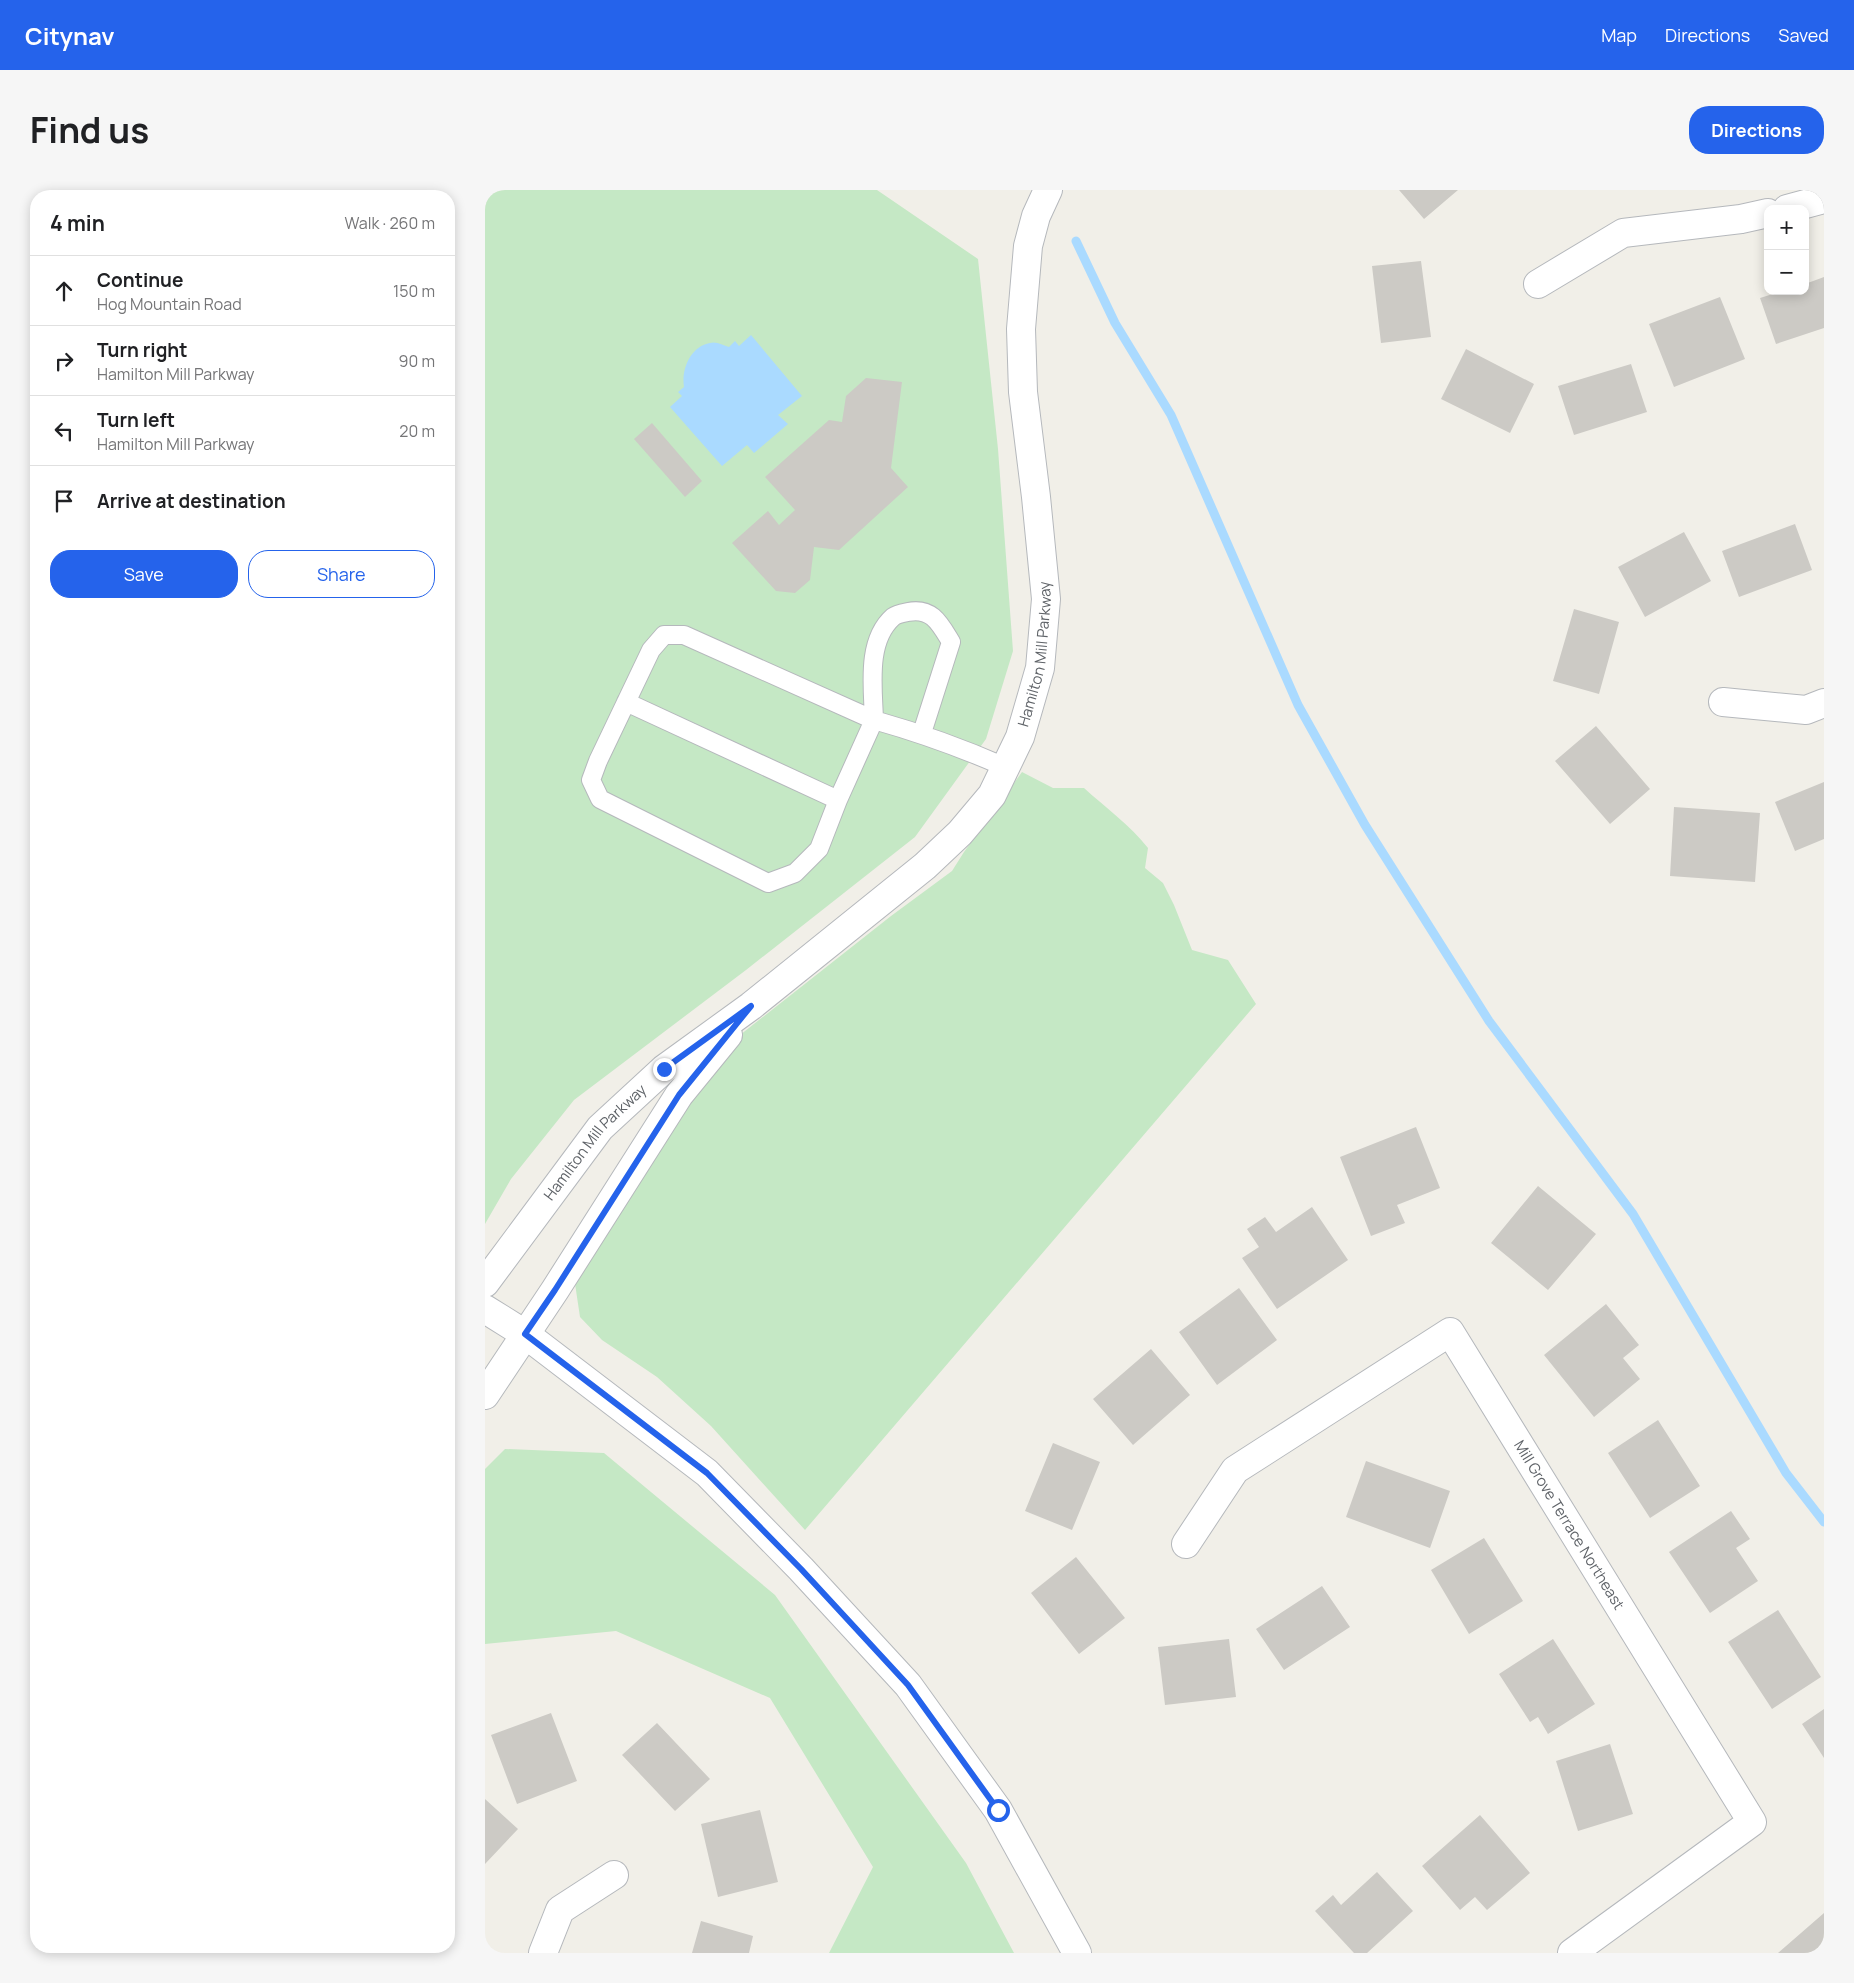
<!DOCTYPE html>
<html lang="en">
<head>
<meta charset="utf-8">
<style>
  :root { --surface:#fff; --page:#f6f6f6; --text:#202124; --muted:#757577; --line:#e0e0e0; --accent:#2563eb }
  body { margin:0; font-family:Manrope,sans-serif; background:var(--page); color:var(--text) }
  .controls { position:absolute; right:15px; top:15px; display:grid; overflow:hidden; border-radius:10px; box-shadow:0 2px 12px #0003 }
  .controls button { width:45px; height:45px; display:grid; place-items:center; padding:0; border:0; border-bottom:1px solid var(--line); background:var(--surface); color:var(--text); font:25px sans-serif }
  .stop { position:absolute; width:15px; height:15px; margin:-11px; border:4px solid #2563eb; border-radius:50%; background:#fff }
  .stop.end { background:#2563eb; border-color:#fff; box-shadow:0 1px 5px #0008 }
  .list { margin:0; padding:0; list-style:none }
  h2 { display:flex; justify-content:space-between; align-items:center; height:65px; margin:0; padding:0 20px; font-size:21px }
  h2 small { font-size:16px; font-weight:400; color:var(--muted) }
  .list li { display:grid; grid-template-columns:32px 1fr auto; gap:15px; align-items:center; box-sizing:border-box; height:70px; padding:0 20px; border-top:1px solid var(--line) }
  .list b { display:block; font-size:19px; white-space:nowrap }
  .list p { margin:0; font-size:16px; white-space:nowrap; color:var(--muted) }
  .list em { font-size:16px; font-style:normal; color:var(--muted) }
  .actions { display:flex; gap:10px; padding:15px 20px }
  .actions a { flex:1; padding:11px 0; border:1px solid var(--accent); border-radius:20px; text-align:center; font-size:18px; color:var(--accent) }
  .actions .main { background:var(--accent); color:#fff }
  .icon { flex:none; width:28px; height:28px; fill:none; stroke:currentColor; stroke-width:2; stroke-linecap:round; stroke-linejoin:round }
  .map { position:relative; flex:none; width:1339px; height:1763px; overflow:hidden; border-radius:20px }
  header { display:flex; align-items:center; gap:30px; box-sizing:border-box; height:70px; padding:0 25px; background:var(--accent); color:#fff }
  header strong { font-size:24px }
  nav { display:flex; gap:28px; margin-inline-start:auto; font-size:18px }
  .intro { display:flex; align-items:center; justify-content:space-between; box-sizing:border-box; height:120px; padding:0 30px }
  h1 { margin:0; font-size:35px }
  .button { padding:12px 22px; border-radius:20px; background:var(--accent); color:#fff; font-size:18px; font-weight:700 }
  main { display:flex; gap:30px; padding:0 30px }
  aside { flex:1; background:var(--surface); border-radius:20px; box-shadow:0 2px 12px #0003 }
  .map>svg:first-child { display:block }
  .green { fill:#c5e8c5 }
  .water { fill:#aadaff }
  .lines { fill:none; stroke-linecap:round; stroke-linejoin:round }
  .stream { stroke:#aadaff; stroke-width:9 }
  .building { fill:#cccac5 }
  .service-casing { stroke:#b5b8bc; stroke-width:20 }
  .minor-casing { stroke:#b5b8bc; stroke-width:30 }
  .tertiary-casing { stroke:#b5b8bc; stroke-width:30 }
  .service { stroke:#fff; stroke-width:18 }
  .minor { stroke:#fff; stroke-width:28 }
  .tertiary { stroke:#fff; stroke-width:28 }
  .route { stroke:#2563eb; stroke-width:6 }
  .labels { text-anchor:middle; stroke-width:4; stroke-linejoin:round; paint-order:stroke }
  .street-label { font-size:15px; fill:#5f6368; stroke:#fff }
</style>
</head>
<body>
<header>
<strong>Citynav</strong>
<nav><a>Map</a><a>Directions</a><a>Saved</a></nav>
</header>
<div class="intro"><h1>Find us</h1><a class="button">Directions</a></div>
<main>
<aside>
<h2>4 min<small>Walk · 260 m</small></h2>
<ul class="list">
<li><svg class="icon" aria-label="ahead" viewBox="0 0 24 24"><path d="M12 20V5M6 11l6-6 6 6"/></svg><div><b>Continue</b><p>Hog Mountain Road</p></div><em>150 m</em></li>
<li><svg class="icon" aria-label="right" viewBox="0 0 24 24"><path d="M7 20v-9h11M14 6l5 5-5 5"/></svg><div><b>Turn right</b><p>Hamilton Mill Parkway</p></div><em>90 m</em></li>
<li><svg class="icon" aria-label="left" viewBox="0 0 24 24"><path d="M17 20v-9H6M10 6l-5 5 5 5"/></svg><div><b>Turn left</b><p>Hamilton Mill Parkway</p></div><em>20 m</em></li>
<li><svg class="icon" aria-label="arrive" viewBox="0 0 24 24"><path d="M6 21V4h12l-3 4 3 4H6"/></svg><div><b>Arrive at destination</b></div></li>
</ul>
<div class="actions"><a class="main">Save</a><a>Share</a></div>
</aside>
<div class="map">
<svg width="1339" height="1763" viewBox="0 0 1339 1763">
  <rect width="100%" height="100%" fill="#f1efe8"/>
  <!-- green -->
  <path class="green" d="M0 0H392L493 69 513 259 528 461 501 549 430 647 261 780 89 910 26 989 0 1034Z
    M537 582 568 598H599C621 618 645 635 663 658L660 678 678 693 689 715 707 760 743 770 771 814 320 1340 226 1236 172 1187 117 1150 95 1127 89 1087 165 960 255 845 406 726 467 681 479 662Z
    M20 1259 119 1263 290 1405 481 1673 529 1763H344L388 1677 285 1508 131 1441 0 1454V1279Z"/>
  <!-- water -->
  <path class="water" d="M266 145 317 206 293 225 303 234 269 263 262 255 237 276 185 217 197 206 193 202 199 197C196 179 206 156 225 153 231 151 238 155 244 157L250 151 254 156Z"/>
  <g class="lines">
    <!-- stream -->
    <path class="stream" d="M591 51 630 133 686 225 813 515 880 635 1004 831 1148 1024 1301 1283 1339 1332"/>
  </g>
  <!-- building -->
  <path class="building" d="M914 0H973L939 29Z
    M936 71 946 147 896 153 887 76Z
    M1339 87V138L1291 154 1275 108 1297 101H1320V94Z
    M1235 107 1260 169 1189 197 1164 134Z
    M981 159 1049 194 1025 243 956 209Z
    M1146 174 1162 222 1089 245 1073 196Z
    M381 188 417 192 406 278 423 297 354 360 329 357 325 390 310 403 291 401 247 353 283 321 294 335 310 320 280 287 344 230 357 232 361 206Z
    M167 233 217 291 200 307 149 249Z
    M1310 334 1327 380 1254 407 1237 361Z
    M1199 342 1226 391 1160 427 1133 377Z
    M1089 419 1134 432 1114 504 1068 491Z
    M1111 536 1165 599 1125 634 1070 571Z
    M1339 592V649L1310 661 1290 612Z
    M1189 617 1275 623 1270 692 1185 686Z
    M931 937 955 998 912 1015 920 1033 886 1046 855 967Z
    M1053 996 1111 1044 1063 1100 1006 1053Z
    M827 1017 863 1070 792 1119 757 1068 774 1057 762 1039 780 1027 791 1042Z
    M754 1098 792 1150 732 1195 694 1142Z
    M1121 1114 1154 1155 1138 1168 1155 1189 1109 1227 1059 1165Z
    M666 1159 705 1205 648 1255 608 1209Z
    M1173 1230 1215 1296 1165 1328 1123 1263Z
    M568 1253 615 1272 587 1340 540 1321Z
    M881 1271 965 1301 945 1358 861 1327Z
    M1246 1321 1265 1349 1251 1358 1273 1391 1225 1423 1184 1362Z
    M999 1348 1038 1411 984 1444 946 1380Z
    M591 1367 640 1428 594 1464 546 1403Z
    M837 1396 865 1437 799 1480 771 1439Z
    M1293 1420 1336 1487 1287 1519 1243 1452Z
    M744 1449 751 1507 680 1515 673 1457Z
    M1068 1449 1110 1514 1063 1544 1053 1527 1045 1532 1014 1484Z
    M1339 1519V1568L1317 1534Z
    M66 1523 92 1591 32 1614 6 1545Z
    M172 1533 225 1589 190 1621 137 1565Z
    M1125 1554 1148 1624 1093 1641 1071 1571Z
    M0 1609 33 1639 0 1674Z
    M275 1620 293 1692 233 1707 216 1634Z
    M995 1625 1045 1683 1002 1720 990 1707 975 1720 937 1676Z
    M892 1682 928 1721 882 1763H869L830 1721 848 1705 856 1715Z
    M1339 1723V1763H1293Z
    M216 1731 268 1746 264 1763H207Z"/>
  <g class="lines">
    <!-- service casing -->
    <g class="service-casing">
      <path id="service" d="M141 512 353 610
        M437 543 466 452C455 434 447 417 423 422 418 423 412 424 408 427 381 451 388 497 389 530L199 445H179L166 460 113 571 106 590 115 609 283 693 310 683 334 659 353 610 389 530C435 543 477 558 520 577"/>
    </g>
    <!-- minor casing -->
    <g class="minor-casing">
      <g id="minor">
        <path d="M1302 19 1339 9"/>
        <path d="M1053 94 1138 43 1256 29 1283 23"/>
        <path d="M1238 512 1321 520 1339 513"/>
        <path id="s1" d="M701 1354 750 1280 965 1142 1267 1632 1087 1763"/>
        <path d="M58 1763 75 1720 129 1685"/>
      </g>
    </g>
    <!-- tertiary casing -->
    <g class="tertiary-casing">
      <g id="tertiary">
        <path id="s2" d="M0 1093 115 938 179 879 266 816 440 676 475 643 507 605 535 547 555 478 561 409 551 307 538 202 536 139 543 56 551 26 563 0"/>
        <path d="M0 1119 40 1144 222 1283 316 1379 423 1495 513 1620 592 1763"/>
        <path d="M0 1205 70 1100 194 905 243 845"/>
      </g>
    </g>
    <!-- service -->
    <use href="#service" class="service"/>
    <!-- minor -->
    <use href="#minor" class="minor"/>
    <!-- tertiary -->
    <use href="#tertiary" class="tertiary"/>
  </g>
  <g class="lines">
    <!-- route -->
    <path class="route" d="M179 879 266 816 194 905 70 1100 40 1144 222 1283 316 1379 423 1495 513 1620"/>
  </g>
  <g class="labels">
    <!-- street labels -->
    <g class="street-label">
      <text dy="5" stroke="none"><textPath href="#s2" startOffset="858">Hamilton Mill Parkway</textPath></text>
      <text dy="5" stroke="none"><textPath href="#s2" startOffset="179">Hamilton Mill Parkway</textPath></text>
      <text dy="5" stroke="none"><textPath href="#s1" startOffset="571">Mill Grove Terrace Northeast</textPath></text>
    </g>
  </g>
</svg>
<div class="controls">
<button>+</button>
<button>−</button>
</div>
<div class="stop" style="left:513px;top:1620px"></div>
<div class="stop end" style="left:179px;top:879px"></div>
</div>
</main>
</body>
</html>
